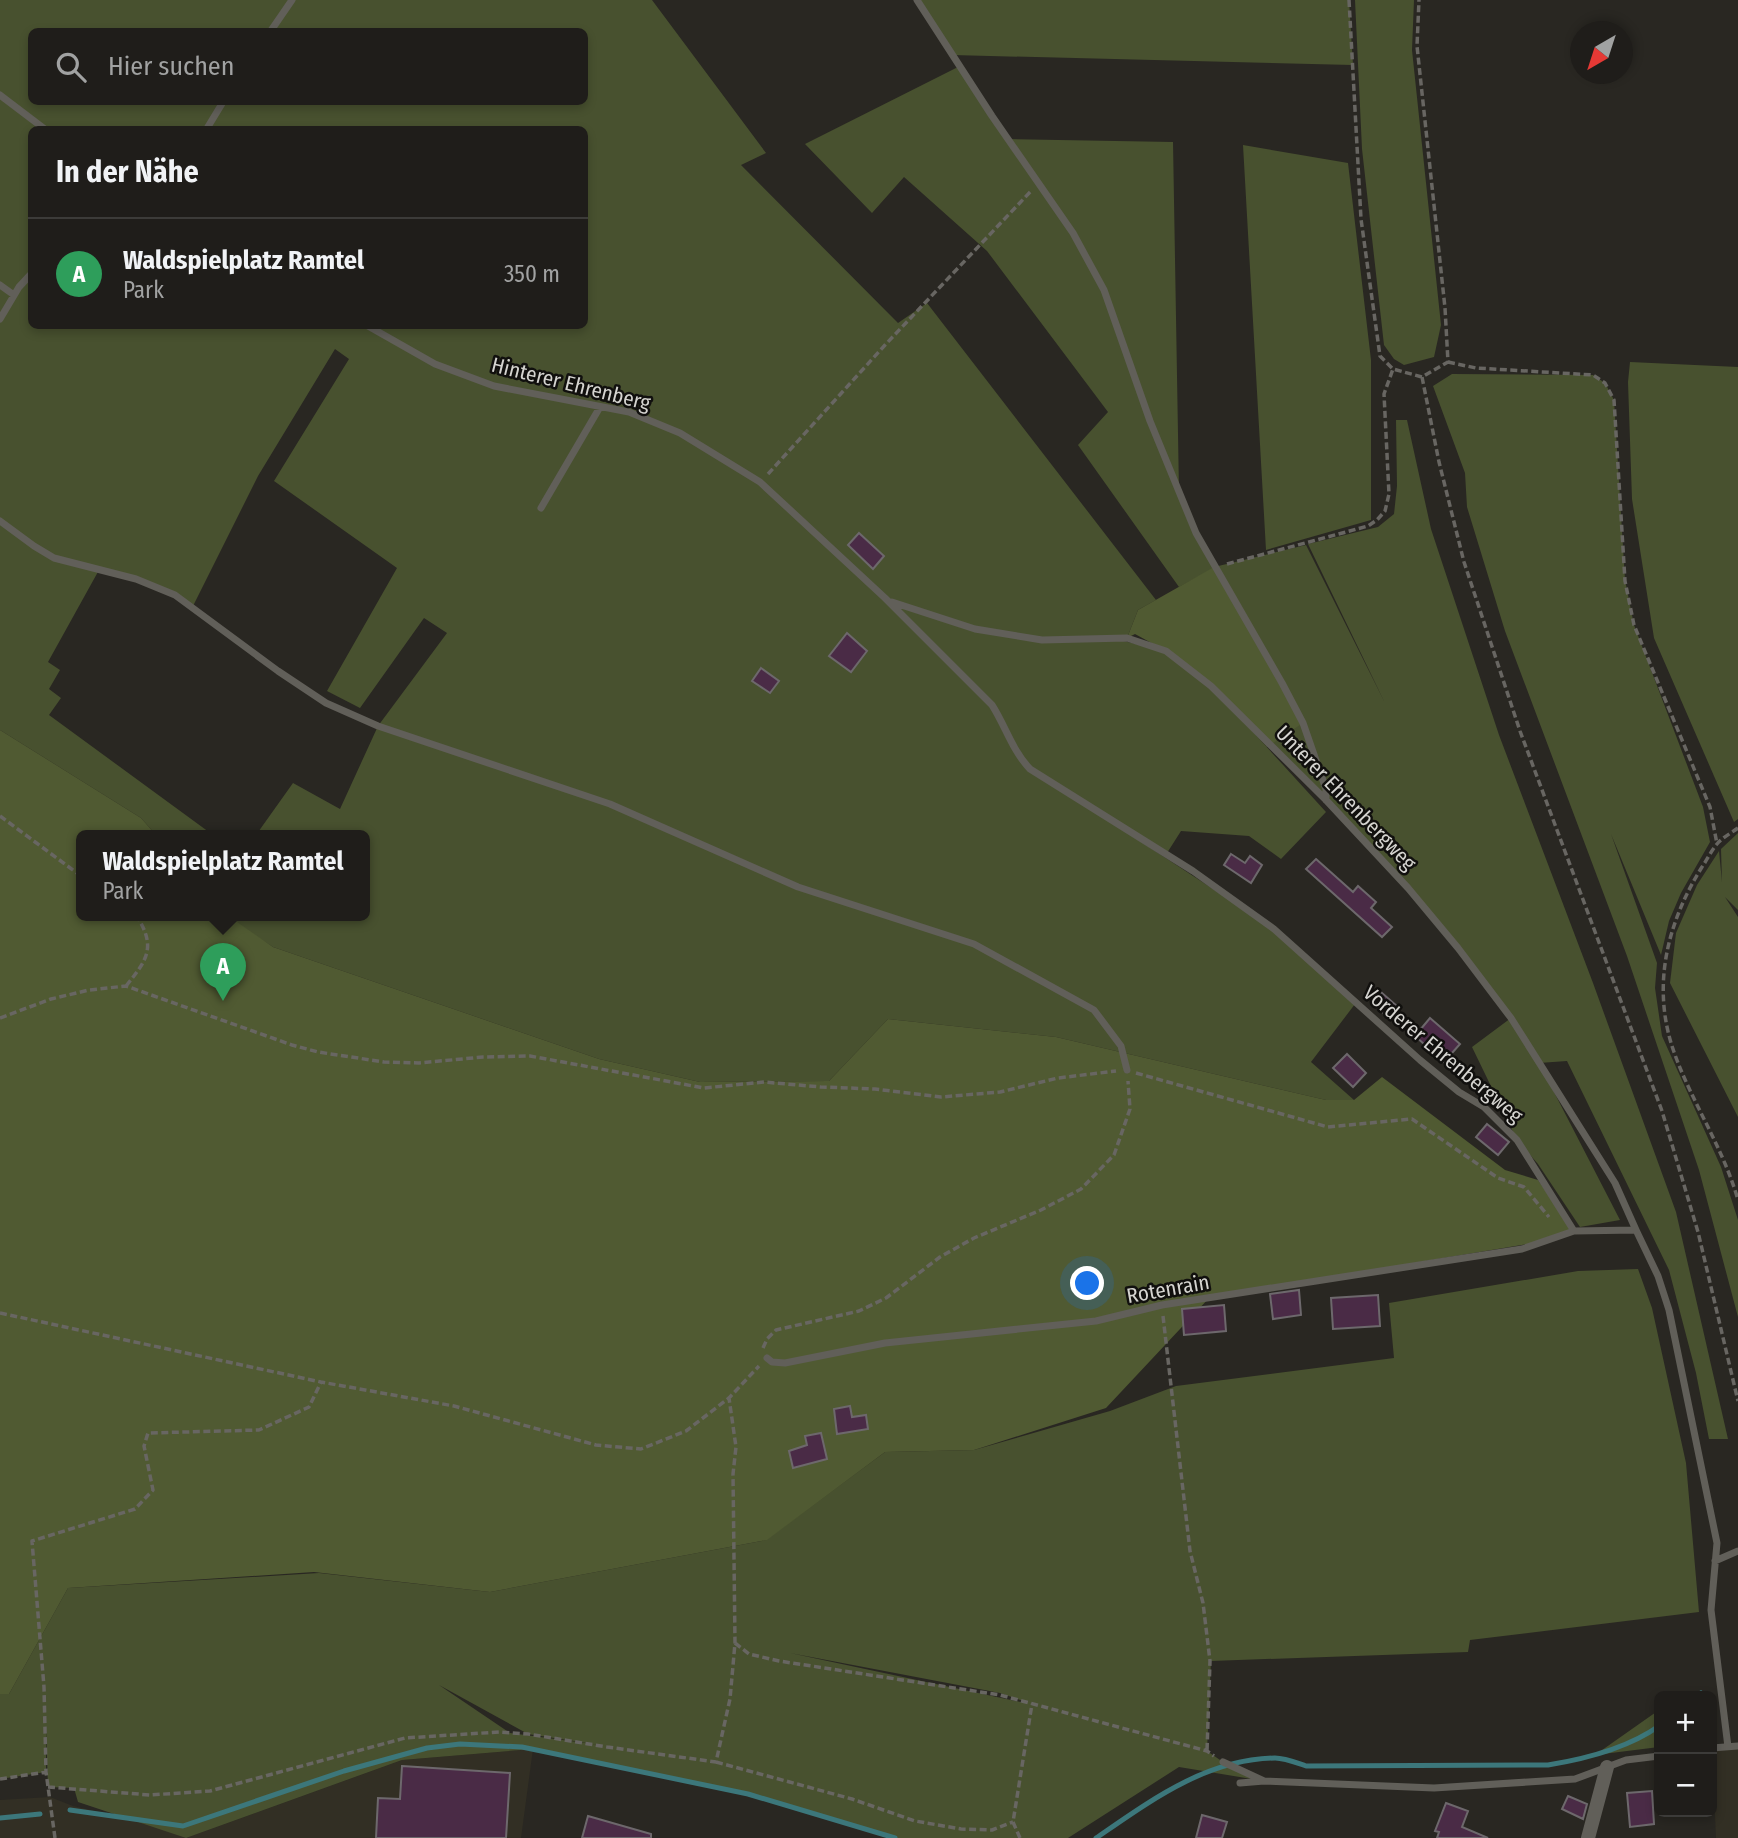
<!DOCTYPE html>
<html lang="de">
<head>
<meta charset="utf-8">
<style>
  :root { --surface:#1f1d1a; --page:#2c2a27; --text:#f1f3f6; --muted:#a1a2a2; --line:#3c3b39; --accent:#d93025 }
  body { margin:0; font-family:"Fira Sans Condensed",sans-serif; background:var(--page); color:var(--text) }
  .controls { position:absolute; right:21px; bottom:21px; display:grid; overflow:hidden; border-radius:10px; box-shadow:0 4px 10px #0003 }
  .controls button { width:63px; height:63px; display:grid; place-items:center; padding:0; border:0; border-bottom:2px solid var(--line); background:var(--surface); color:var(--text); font:35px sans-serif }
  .compass { position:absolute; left:1570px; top:21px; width:63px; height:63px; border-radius:50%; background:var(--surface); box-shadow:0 4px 10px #0003; rotate:219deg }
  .you { position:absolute; left:1088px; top:1284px; width:24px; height:24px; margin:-18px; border:5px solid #fff; border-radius:50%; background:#1a73e8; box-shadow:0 0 0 10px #1a73e833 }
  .badge { display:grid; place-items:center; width:46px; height:46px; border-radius:50%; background:var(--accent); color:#fff; font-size:23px; font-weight:700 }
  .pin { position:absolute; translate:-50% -58px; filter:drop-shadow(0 2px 4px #0008) }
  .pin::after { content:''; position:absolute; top:37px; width:24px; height:21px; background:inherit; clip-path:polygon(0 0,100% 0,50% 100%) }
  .popup { position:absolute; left:76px; top:830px; width:294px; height:91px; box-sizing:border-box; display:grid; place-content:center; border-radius:10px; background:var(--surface); filter:drop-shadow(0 2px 5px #0005); font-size:23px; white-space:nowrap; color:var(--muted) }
  .popup b { font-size:26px; color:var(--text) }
  .popup::after { content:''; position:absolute; left:50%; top:100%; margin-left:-14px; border:14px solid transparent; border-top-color:var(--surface) }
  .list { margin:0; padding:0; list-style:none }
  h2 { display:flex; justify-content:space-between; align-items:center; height:91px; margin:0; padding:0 28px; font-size:30px }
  h2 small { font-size:23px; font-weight:400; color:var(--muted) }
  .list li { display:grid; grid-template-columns:46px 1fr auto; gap:21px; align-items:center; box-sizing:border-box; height:112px; padding:0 28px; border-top:2px solid var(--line) }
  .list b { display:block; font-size:26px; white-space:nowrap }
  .list p { margin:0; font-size:23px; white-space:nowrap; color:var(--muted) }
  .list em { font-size:23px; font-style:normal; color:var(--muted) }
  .icon { flex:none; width:38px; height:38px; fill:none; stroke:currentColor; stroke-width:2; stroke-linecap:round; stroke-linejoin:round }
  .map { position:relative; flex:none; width:1738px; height:1838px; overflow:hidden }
  .search { position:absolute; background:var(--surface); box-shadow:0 4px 10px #0003; left:28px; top:28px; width:560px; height:77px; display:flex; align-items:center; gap:18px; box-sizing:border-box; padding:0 24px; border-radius:10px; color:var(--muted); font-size:26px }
  .panel { position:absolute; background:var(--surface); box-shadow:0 4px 10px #0003; left:28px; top:126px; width:560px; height:203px; border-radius:10px }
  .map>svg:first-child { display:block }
  .built { fill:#322f24 }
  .green { fill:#48512f; fill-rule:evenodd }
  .forest { fill:#505a32 }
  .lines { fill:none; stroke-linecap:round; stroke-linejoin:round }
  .stream { stroke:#3c777b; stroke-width:5 }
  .building { fill:#4a2b46; stroke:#6d686c; stroke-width:2 }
  .path { stroke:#686662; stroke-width:3.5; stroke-dasharray:7 3.5; stroke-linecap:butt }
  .service { stroke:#615f59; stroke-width:7 }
  .minor { stroke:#615f59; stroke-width:14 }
  .labels { text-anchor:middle; stroke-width:5; stroke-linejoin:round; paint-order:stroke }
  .street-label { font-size:21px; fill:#d5d4d0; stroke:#11100e }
</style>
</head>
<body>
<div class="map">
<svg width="1738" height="1838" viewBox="0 0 1738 1838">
  <rect width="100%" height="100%" fill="#292722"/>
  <!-- built -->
  <path class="built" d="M1738 1746V1838H1716L1712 1748Z
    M533 1749 521 1838H0V1800L50 1797 73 1806 143 1822 186 1838 402 1760Z"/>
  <!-- green -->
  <path class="green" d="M0 0H652L766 153 741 165 898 323 927 303 1156 600 1138 610 1127 638 1115 639 1166 651 1211 686 1326 812 1281 859 1249 836 1181 831 1167 853 1030 769 1274 929 1355 1004 1311 1062 1354 1100H1326L1056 1037 888 1019 829 1081 700 1082 599 1059 273 947 230 919 227 915H365V835H256L293 783 340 809 378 726 447 633 424 618 360 708 327 691 397 568 274 481 349 359 335 349 258 476 193 606 175 595 99 570 48 662 60 670 49 689 61 698 49 715 213 835H156L141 818 0 730ZM32 32H584V102H32ZM32 130H584V326H32Z
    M917 0H1349L1353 65 952 55Z
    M1355 0H1414L1412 50 1441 325 1434 357 1404 365 1394 359 1384 345 1362 149Z
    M960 66 1007 139 1173 142 1179 492 1214 567 1306 545 1385 703 1308 544 1378 527 1394 514 1397 486 1396 420H1407L1431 529 1499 735 1593 983 1676 1212 1728 1439H1709L1696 1373 1669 1270 1567 1061 1539 1063 1620 1220 1580 1227 1538 1164 1517 1140 1472 1047 1511 1018 1408 888 1269 743 1214 568 1179 587 1078 445 1108 412 987 251 904 177 872 213 805 144Z
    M1243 145 1348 163 1371 360V520L1266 550Z
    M1630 362 1738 367V819L1734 822 1654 638 1632 499 1628 382Z
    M1452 374 1593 375 1605 383 1614 400 1625 580 1634 625 1703 807 1710 842 1681 893 1669 921 1661 955 1611 834 1657 963 1655 988 1662 1036 1721 1167 1738 1220V1317L1699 1170 1627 956 1505 631 1467 507 1465 473 1433 386Z
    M1738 833V910L1725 897 1738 917V1117L1670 983 1676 933 1697 885 1719 851 1722 882 1721 849Z
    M1638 1269 1652 1308 1686 1463 1699 1612 1470 1640 1468 1652 1211 1661 1207 1751 1223 1762 1264 1781 1179 1767 1068 1838H895L748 1794 533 1749 402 1760 186 1838 78 1802 74 1788 48 1787 46 1728V1772L0 1779V1694H9L68 1588 319 1573 490 1592 766 1540 885 1452 974 1450 1110 1411 1176 1386 1394 1358 1389 1303 1578 1271ZM790 1653 1000 1693 1026 1702 1025 1703ZM439 1685 528 1734 600 1745 510 1733Z
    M1659 1710V1747L1595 1755Z"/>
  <!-- forest -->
  <path class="forest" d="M1214 567 1303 723 1267 747 1224 698 1166 651 1135 634 1127 638 1138 610Z
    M0 730 141 818 156 835H81V915H227L273 947 599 1059 700 1082 829 1081 888 1019 1056 1037 1326 1100H1354L1382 1077 1505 1170 1538 1180 1574 1231 1546 1241 1210 1297 1106 1408 974 1450 885 1452 767 1540 490 1592 314 1572 68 1588 9 1694H0Z"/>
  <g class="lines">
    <!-- stream -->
    <path class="stream" d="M1698 1696 1701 1693
      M70 1810 183 1826 344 1771 427 1748 460 1744 522 1747 748 1794 895 1838
      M0 1818 40 1814
      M1096 1838C1150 1801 1206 1759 1275 1758 1285 1758 1297 1763 1306 1766L1548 1765C1585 1759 1628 1748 1659 1726"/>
  </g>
  <!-- building -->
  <path class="building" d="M859 533 884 556 873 569 848 545Z
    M847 633 867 651 851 672 829 656Z
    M761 668 779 681 770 693 752 681Z
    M1231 854 1245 863 1250 856 1262 865 1251 883 1224 865Z
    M1316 859 1353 892 1358 886 1376 902 1371 908 1392 927 1382 937 1306 869Z
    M1382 993 1397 1006 1388 1017 1373 1004Z
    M1430 1018 1460 1044 1444 1062 1415 1036Z
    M1347 1054 1366 1073 1353 1087 1333 1068Z
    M1487 1124 1509 1142 1498 1155 1476 1137Z
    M1299 1290 1301 1315 1273 1319 1270 1294Z
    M1378 1295 1380 1326 1333 1329 1331 1298Z
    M1224 1305 1226 1331 1184 1335 1182 1309Z
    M850 1406 852 1417 866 1415 868 1429 837 1434 834 1409Z
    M821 1433 827 1459 793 1468 789 1451 807 1445 805 1436Z
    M402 1766 510 1773 506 1838H376L378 1798 400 1799Z
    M1652 1791 1654 1824 1630 1827 1627 1793Z
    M1568 1796 1587 1804 1583 1819 1562 1809Z
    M1446 1803 1468 1811 1462 1827 1488 1838H1437L1439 1832 1435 1831Z
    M1202 1815 1227 1822 1222 1838H1196Z
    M588 1816 651 1834V1838H582Z"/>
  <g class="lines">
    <!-- path -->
    <path class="path" d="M1349 0 1361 219 1380 356 1393 369 1422 377 1448 362 1445 308 1417 46 1419 0
      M1448 362 1476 368 1593 375 1605 383 1614 400 1625 581 1634 625 1710 807 1717 844
      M1422 377 1439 462 1464 562 1520 731 1662 1111 1698 1232 1738 1401
      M768 474 885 345 1032 190
      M1227 564 1346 532 1368 526 1377 520 1385 511 1389 494 1384 394 1393 369
      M0 816 81 876
      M1738 828C1731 833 1722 838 1717 844 1711 851 1707 860 1702 867 1667 923 1651 987 1674 1052 1692 1103 1723 1147 1738 1200
      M126 986C147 960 157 947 136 915
      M0 1018 51 999 89 990 126 986 292 1045 318 1052 384 1062 419 1063 483 1057 530 1056 704 1088 764 1082 821 1087 875 1089 941 1097 1000 1092 1058 1078 1116 1071
      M1136 1073 1328 1127 1412 1119 1498 1178 1524 1187 1549 1217
      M0 1313 321 1382 454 1406 596 1445 641 1449 686 1431 729 1398 759 1366
      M1163 1316 1190 1551 1203 1603 1210 1661 1207 1751
      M763 1348 767 1339 776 1330 859 1311 886 1298 940 1257 974 1238 1041 1210 1081 1189 1114 1155 1130 1109 1128 1081
      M735 1643 749 1654 779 1661 1000 1695 1207 1751 1214 1756
      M716 1762 852 1799 915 1821 961 1829 992 1830 1013 1822
      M0 1779 46 1772
      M48 1787 150 1795 210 1791 405 1738 499 1732 528 1734 607 1747 716 1762 730 1699 735 1643 733 1474 736 1447 729 1398
      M55 1838 46 1772 44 1687 32 1541 135 1509 153 1490 144 1446 148 1433 259 1430 309 1407 321 1382
      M1020 1838 1013 1822 1032 1704"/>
    <!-- service -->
    <path class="service" d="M917 0 992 116 1073 233 1104 290 1150 421 1196 533 1282 683 1303 723 1326 789V800
      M270 32 292 0
      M0 95 46 130
      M206 130 223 102
      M0 285 14 295
      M0 319 19 287 32 273
      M368 326 435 364 494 386 629 412 680 433 760 482 885 598 992 705C1006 727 1012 750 1030 769L1193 871 1274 929 1420 1060 1459 1092 1484 1107 1517 1140 1574 1231 1636 1230 1658 1276 1669 1310 1717 1543 1711 1610 1728 1747
      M541 508 600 407
      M0 521 34 546 54 558 136 579 175 595 278 671 326 703 378 726 610 804 798 887 974 944 1094 1010 1121 1046 1127 1070
      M892 602 975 629 1042 640 1127 638 1166 651 1211 686 1326 800 1408 888 1458 948 1511 1018 1615 1183 1636 1230
      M767 1358 772 1362 785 1363 885 1343 1096 1321 1162 1305 1522 1249 1574 1231
      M1715 1561 1738 1551
      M1712 1748 1738 1746
      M1223 1762 1264 1781
      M1240 1783 1264 1781 1434 1788 1575 1779 1626 1760 1659 1756"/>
    <!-- minor -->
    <path class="minor" d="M1588 1838 1607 1767"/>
  </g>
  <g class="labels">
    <!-- street labels -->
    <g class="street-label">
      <text transform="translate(571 384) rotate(14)" y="7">Hinterer Ehrenberg</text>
      <text transform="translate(1346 798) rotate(46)" y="7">Unterer Ehrenbergweg</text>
      <text transform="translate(1443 1054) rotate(40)" y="7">Vorderer Ehrenbergweg</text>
      <text transform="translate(1168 1289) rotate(-10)" y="7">Rotenrain</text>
    </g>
  </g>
</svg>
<div class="controls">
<button>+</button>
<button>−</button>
</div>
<svg class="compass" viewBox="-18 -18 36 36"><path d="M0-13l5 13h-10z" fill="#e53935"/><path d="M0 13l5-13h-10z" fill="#a1a2a2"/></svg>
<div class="you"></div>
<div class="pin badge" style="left:223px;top:1001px;background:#2e9e5b">A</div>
<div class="popup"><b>Waldspielplatz Ramtel</b>Park</div>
<div class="search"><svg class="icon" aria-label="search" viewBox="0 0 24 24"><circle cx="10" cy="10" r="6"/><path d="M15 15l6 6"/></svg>Hier suchen</div>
<section class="panel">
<h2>In der Nähe<small></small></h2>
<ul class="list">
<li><span class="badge" style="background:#2e9e5b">A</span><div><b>Waldspielplatz Ramtel</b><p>Park</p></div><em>350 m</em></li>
</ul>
</section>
</div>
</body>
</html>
